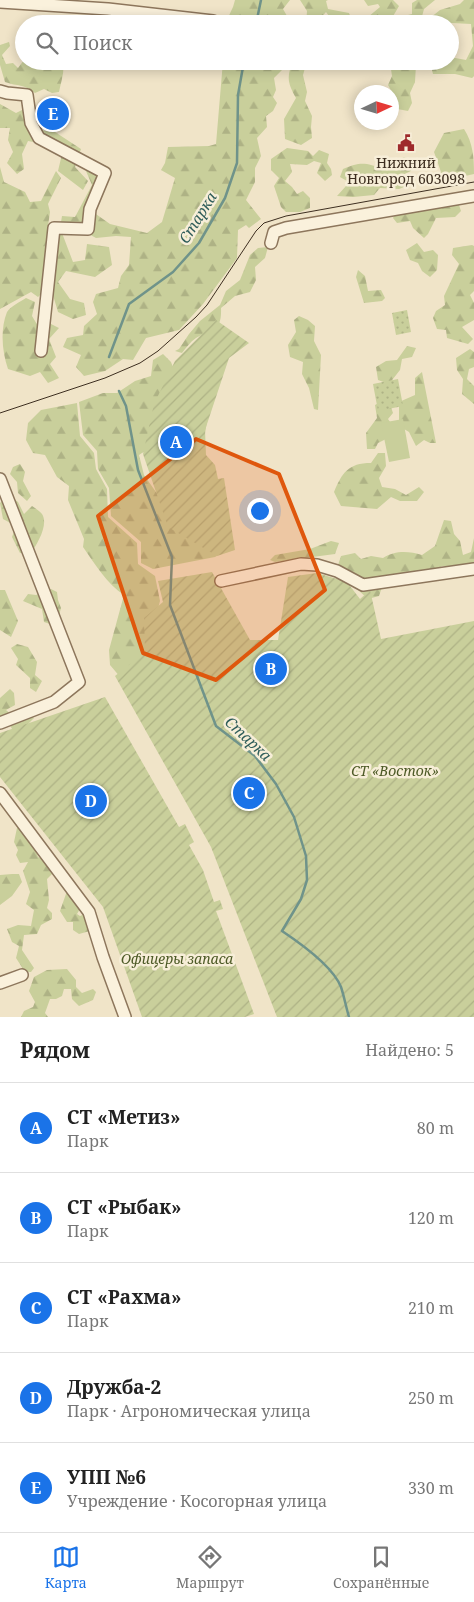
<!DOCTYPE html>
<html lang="ru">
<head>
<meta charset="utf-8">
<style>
  :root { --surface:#fff; --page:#f2f2f2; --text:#222; --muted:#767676; --line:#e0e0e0; --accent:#1a73e8 }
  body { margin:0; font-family:"Noto Serif",serif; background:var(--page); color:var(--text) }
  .compass { position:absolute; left:354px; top:85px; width:45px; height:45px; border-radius:50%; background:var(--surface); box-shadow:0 2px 12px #0003; rotate:86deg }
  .you { position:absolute; left:259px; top:510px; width:18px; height:18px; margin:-12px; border:4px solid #fff; border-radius:50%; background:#1a73e8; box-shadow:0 0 0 8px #1a73e833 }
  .badge { display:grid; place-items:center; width:32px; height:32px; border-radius:50%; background:var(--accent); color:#fff; font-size:16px; font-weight:700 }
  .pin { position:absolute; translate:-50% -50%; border:2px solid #fff; box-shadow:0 1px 5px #0006 }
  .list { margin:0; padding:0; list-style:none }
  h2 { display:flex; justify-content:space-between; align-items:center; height:65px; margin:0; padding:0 20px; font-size:21px }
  h2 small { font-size:16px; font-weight:400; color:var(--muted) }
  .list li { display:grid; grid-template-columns:32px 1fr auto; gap:15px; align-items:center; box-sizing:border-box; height:90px; padding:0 20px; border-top:1px solid var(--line) }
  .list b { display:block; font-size:19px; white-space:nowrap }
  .list p { margin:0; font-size:16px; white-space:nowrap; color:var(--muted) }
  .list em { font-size:16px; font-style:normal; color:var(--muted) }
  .icon { flex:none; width:28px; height:28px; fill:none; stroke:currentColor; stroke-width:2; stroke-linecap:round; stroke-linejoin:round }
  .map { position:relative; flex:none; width:474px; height:1017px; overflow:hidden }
  .search { position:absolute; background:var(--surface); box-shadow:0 2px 12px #0003; left:15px; right:15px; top:15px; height:55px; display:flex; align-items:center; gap:12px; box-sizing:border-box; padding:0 18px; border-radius:28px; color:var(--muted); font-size:19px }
  .sheet { height:515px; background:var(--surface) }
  nav { display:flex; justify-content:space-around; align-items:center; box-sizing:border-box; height:70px; border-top:1px solid var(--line); background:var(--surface); font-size:14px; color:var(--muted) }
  nav a { display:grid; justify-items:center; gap:2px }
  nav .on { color:var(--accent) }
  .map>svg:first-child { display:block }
  .forest { fill:url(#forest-firs) }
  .park { fill:url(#park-dots) }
  .garden { fill:url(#garden-furrows) }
  .pitch { fill:#c9cf9b }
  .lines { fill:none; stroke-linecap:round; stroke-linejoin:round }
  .stream { stroke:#6f938a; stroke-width:2.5 }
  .minor-casing { stroke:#8d765c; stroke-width:14 }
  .minor { stroke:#faf1dc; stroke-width:11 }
  .tram { stroke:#3d2e20; stroke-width:1 }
  .marked { fill:#df570d; fill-opacity:0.2; stroke:#df570d; stroke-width:4; stroke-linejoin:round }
  .labels { text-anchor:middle; stroke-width:5; stroke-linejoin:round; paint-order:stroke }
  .poi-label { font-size:14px; fill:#3d2e20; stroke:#f7eed8 }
  .park-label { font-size:14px; font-style:italic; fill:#4d5a26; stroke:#f7eed8 }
  .water-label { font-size:15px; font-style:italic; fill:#2f5d5a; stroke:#f7eed8 }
</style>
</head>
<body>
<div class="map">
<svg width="474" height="1017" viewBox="0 0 474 1017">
  <defs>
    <pattern id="forest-firs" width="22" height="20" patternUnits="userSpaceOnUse" patternTransform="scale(1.25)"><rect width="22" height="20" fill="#c9cf9b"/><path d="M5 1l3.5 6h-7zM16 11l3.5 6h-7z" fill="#aeb285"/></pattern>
    <pattern id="park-dots" width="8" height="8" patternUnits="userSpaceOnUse" patternTransform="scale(1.25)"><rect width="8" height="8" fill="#c9cf9b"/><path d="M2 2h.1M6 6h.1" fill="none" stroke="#aeb285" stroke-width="1.8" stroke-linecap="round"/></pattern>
    <pattern id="garden-furrows" width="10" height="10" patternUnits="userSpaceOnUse" patternTransform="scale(1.25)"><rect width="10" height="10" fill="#c9cf9b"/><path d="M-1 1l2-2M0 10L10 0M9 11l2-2" fill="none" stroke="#aeb285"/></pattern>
  </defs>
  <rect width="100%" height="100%" fill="#f0e4c8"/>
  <!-- forest -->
  <path class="forest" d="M235 0H290L283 9 290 21 289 24H225L233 7Z
    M300 0H328L326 1 328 9 349 13 351 19 348 24 334 23 326 12 319 20 320 24H306L307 11Z
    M364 0H393L399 6 392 18 384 16 380 20 386 24H369L368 17 380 7 378 4 368 6Z
    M417 0H435L424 9 420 24H401L404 16 412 14V3Z
    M464 0H474V76L472 78 455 74H433L430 63 433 61H450V57L466 60 473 46 471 24 433 22 430 18 440 10 460 4Z
    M9 42 10 46 2 55 6 64 13 63 18 68 24 60V61H63C65 71 61 82 59 92L52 93 44 89 35 93C22 83 19 87 5 82L0 65V45Z
    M223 61H281L284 68 274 78 276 90 273 97 277 103 273 111 266 116 267 127 257 138 261 156 255 168V182L246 200 261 219 249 228 246 225 238 230 237 258 203 304 179 330 146 338 133 360 123 359 105 371 84 376 76 367 81 355 63 347 67 338 83 335 84 326 97 314 93 302 96 294 118 288 121 276 129 265 131 237 116 236 96 238 85 232 68 231 61 222 62 216 75 217 92 185 86 171 88 161 101 164 103 175 93 212 110 224 147 233 162 222 175 178 161 170 165 163 168 147 209 146 216 144Z
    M293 61H307L303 75 307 92 305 101 312 116 311 127 312 138 301 145 285 139 284 119 296 98C288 83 286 78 293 61Z
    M392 61H409L416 65 415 82 410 93 412 103 408 111 392 108V92L388 85 392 76 390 63Z
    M0 104 16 113 26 108 31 129 55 132 81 149 75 167 88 181 83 190 58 171 62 154 49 145 28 141 22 154 24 169 17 174 7 163 13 152 8 140 10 128H0Z
    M464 129C473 143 474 157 474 174L465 176 454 173 440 180 422 181 423 176 441 172 434 152 444 133Z
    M287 148 308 151 313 156 319 150 329 154 327 163 331 169 332 175 325 181 317 173 321 163 314 161 307 165 290 164 292 172 285 181 292 187 297 194 303 191 310 198V208L300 212H286L281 207 274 186 279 178 271 170V159Z
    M404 157 413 162 411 171 396 178 382 179 390 184 409 178 414 183 399 189 380 188 374 195 353 197 337 196 346 186H354L365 180 358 173 347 181 340 177 343 169C361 161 366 163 384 169Z
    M0 167 4 182 25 192 30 202 41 201 56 171 61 178 48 204 50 212 47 233H62L73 262 85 260 87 244 109 247 112 265 95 277 66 271 58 282 70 299 84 303 86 315 73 319 58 312 50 285 38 297 31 292 0 309Z
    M456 196 461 211 455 217 436 218 428 234 424 238 413 228 410 221 397 223 393 218 398 207Z
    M417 243 424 252 433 250 438 255 437 270 430 277 422 271 418 263 410 260 406 250Z
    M472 245 474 246V291L470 295 474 303V320L462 327 473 339 468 344 447 338 446 330 437 329 433 318 436 311 445 305 444 296 459 264 452 255 453 248Z
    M268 247 265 258 255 267 256 280 250 292 235 296 221 308C222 332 212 328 196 338 190 342 186 348 182 353L175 351 179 349 189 334 200 321 220 305 226 291 240 280 250 255 258 248Z
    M358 270 365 276 368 291 381 290 385 298 382 301 364 303 356 277Z
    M26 298 35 302 32 316 38 326 47 322 59 328 49 339 56 357 50 364 59 378 48 383 40 372 30 376 8 369C2 351 0 330 7 312 11 306 20 302 26 298Z
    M299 316 308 320 315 326 314 341 321 355 318 410 314 409 309 388 302 374 303 362 290 357 288 345 296 332 294 320Z
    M407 346 416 348 412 357 402 359 400 370 389 384 378 380 376 367 386 361 397 360Z
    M470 349 474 352V367L469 369 467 379 474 386V404L462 394 463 379 457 370 456 358Z
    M163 354 171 362 182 391 226 357 210 404 202 451 167 436 139 455 144 475 170 512 231 548 215 557 153 569 141 563V542L111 516 109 488 98 469 97 451 83 435 79 402 103 393H117L135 381 151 376 153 360Z
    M422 372 436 443H430L424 440 416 446 409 432 399 426V402L415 395V378Z
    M388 398 393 413 388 419 393 426 388 438 378 443 375 449H367L366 433 377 418 375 405Z
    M77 403 80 436 94 453 96 469 107 489 108 517 137 543 138 564 155 576 160 601 149 642 143 704 110 665 109 650 124 595C107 584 95 564 83 547L84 539 68 500 69 486 57 477 45 455 33 453 26 440 28 423 41 410Z
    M378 453H385L386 466 379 478 382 487 395 489 406 495 419 487 424 492 417 501H400L391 497 377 509 341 506 334 492C342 473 348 463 371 463Z
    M20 464 25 472 23 481 31 496 27 501 18 493 17 482 10 474 13 467Z
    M9 495 18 502 24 514 32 506C36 509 40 511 42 514 49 525 37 544 31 553H20L12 537 16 526 3 519 0 503Z
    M444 520 451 521 454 534 460 541 463 555 471 552 474 538V564L458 568 442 566C427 576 420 576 402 573L395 578 384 581 379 596 368 599 357 589V579L337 568 341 556 355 553 361 559 371 556 383 558C395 550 409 551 422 555L435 546Z
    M331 541 339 543 335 554 275 562 270 560 275 555 310 549Z
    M51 589 57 592 58 600 61 608 58 619 50 624 44 622 42 609 23 601 28 594 36 595Z
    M0 590H5L18 621 11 637 0 630Z
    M17 644 28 647 37 662 35 675 42 681 36 692 30 688V678L16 665 18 659 11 648Z
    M10 689 14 693 15 705 6 710 18 720 29 714 34 718 26 726 14 733 9 723 0 722V698Z
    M21 827 39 839 35 849 38 857 52 864 53 873 47 879 49 900 47 908 52 913V919L41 925 37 934 24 935 22 950 34 968 31 972H25L16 958 19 946 12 942 7 929 18 925 31 926 34 910 26 904 30 892 23 871 28 862 20 863 16 855 18 850 14 842 17 828Z
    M12 874H19L22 882 12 896 0 905V875Z
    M67 891 84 902 77 914 80 916 92 911 97 929 79 934 73 930V922H67L60 911Z
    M67 969 76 980V987L82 993 93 989 96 992 93 1000 79 1006 72 999 71 989H64L62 996 56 999H50L45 1013 48 1017H21L24 1011 33 1007 35 1002 29 991 34 977 47 970Z"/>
  <!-- park -->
  <path class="park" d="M407 310 411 332 396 335 392 313Z
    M398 379 403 406 378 411 373 384Z"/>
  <!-- garden -->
  <path class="garden" d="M216 320 249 343 229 358 205 430 206 455 215 465 218 479 224 478 235 550 217 556 168 527 143 454 154 404 175 361Z
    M212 572 250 640H278L288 577 317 573 347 582 360 599 370 590 381 639 474 621V1017H277L211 847 115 676 145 652 144 618 163 602 158 581Z
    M105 697 179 827 185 824 194 842 189 845 203 870 214 902 220 900 223 909 216 911 254 1014 245 1017H142L103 907 0 777V733Z"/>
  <!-- pitch -->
  <path class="pitch" d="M403 419 410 458 389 462 381 423Z"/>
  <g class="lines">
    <!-- stream -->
    <path class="stream" d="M256 24 261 0
      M109 357 129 304 173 272 199 243 225 198 237 163 238 95 244 61
      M119 391 126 406 138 470 172 557 170 605 216 726 255 756 276 784 294 817 306 856 307 880 301 899 282 931C300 943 333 967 341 987 344 996 346 1007 349 1017"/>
    <!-- minor casing -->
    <g class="minor-casing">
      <path id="minor" d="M0 2 108 9 213 21
        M0 91 7 93 27 95 31 123 39 138 105 173 90 209 88 229 54 228 41 351
        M271 243 274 232 286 228 474 196
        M0 479 79 682 54 702 0 723
        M221 581 301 564 317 565 337 571 363 585 474 569
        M0 793 89 912 103 957 125 1017
        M0 983 22 975"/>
    </g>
    <!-- minor -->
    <use href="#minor" class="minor"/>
    <!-- tram -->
    <path class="tram" d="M0 413 105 378 140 363 158 351 196 317 207 305 256 231 264 223 286 216 474 182"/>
  </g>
  <!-- marked area -->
  <path class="marked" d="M196 439 279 474 325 590 216 680 143 653 98 516Z"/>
  <!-- icons -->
  <defs>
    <g id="civic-bare" transform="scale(1.35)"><path d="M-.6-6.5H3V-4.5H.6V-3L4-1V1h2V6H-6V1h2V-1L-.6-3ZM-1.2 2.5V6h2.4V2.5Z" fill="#9e2a2b" stroke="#f7eed8" stroke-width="2.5" paint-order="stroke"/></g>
  </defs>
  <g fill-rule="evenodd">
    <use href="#civic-bare" x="406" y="143"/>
  </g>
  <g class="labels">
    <!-- poi labels -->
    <g class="poi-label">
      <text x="406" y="168">Нижний<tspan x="406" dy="16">Новгород 603098</tspan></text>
    </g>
    <!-- park labels -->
    <g class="park-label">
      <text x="395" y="776">СТ «Восток»</text>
      <text x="177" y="964">Офицеры запаса</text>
    </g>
    <!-- water labels -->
    <g class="water-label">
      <text transform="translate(198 218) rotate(-58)" y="5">Старка</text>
      <text transform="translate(248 739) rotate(43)" y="5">Старка</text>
    </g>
  </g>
</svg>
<svg class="compass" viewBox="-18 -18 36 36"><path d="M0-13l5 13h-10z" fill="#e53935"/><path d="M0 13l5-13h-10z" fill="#767676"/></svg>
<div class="you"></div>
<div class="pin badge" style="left:176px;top:442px">A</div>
<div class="pin badge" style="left:271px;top:669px">B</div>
<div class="pin badge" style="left:249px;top:793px">C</div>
<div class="pin badge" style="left:91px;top:801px">D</div>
<div class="pin badge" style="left:53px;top:114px">E</div>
<div class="search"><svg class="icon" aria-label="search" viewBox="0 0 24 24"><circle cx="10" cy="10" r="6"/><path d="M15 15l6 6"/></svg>Поиск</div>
</div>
<section class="sheet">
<h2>Рядом<small>Найдено: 5</small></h2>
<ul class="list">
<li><span class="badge">A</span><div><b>СТ «Метиз»</b><p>Парк</p></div><em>80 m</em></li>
<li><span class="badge">B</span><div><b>СТ «Рыбак»</b><p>Парк</p></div><em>120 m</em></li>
<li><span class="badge">C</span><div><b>СТ «Рахма»</b><p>Парк</p></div><em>210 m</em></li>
<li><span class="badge">D</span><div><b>Дружба-2</b><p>Парк · Агрономическая улица</p></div><em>250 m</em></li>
<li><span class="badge">E</span><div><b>УПП №6</b><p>Учреждение · Косогорная улица</p></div><em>330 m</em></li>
</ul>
</section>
<nav>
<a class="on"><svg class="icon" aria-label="map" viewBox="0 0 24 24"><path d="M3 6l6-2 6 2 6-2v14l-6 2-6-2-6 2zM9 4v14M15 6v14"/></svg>Карта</a>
<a><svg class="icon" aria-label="directions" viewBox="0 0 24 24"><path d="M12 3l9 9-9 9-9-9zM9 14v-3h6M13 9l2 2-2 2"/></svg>Маршрут</a>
<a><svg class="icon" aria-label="saved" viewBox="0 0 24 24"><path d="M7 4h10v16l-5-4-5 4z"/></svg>Сохранённые</a>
</nav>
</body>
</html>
